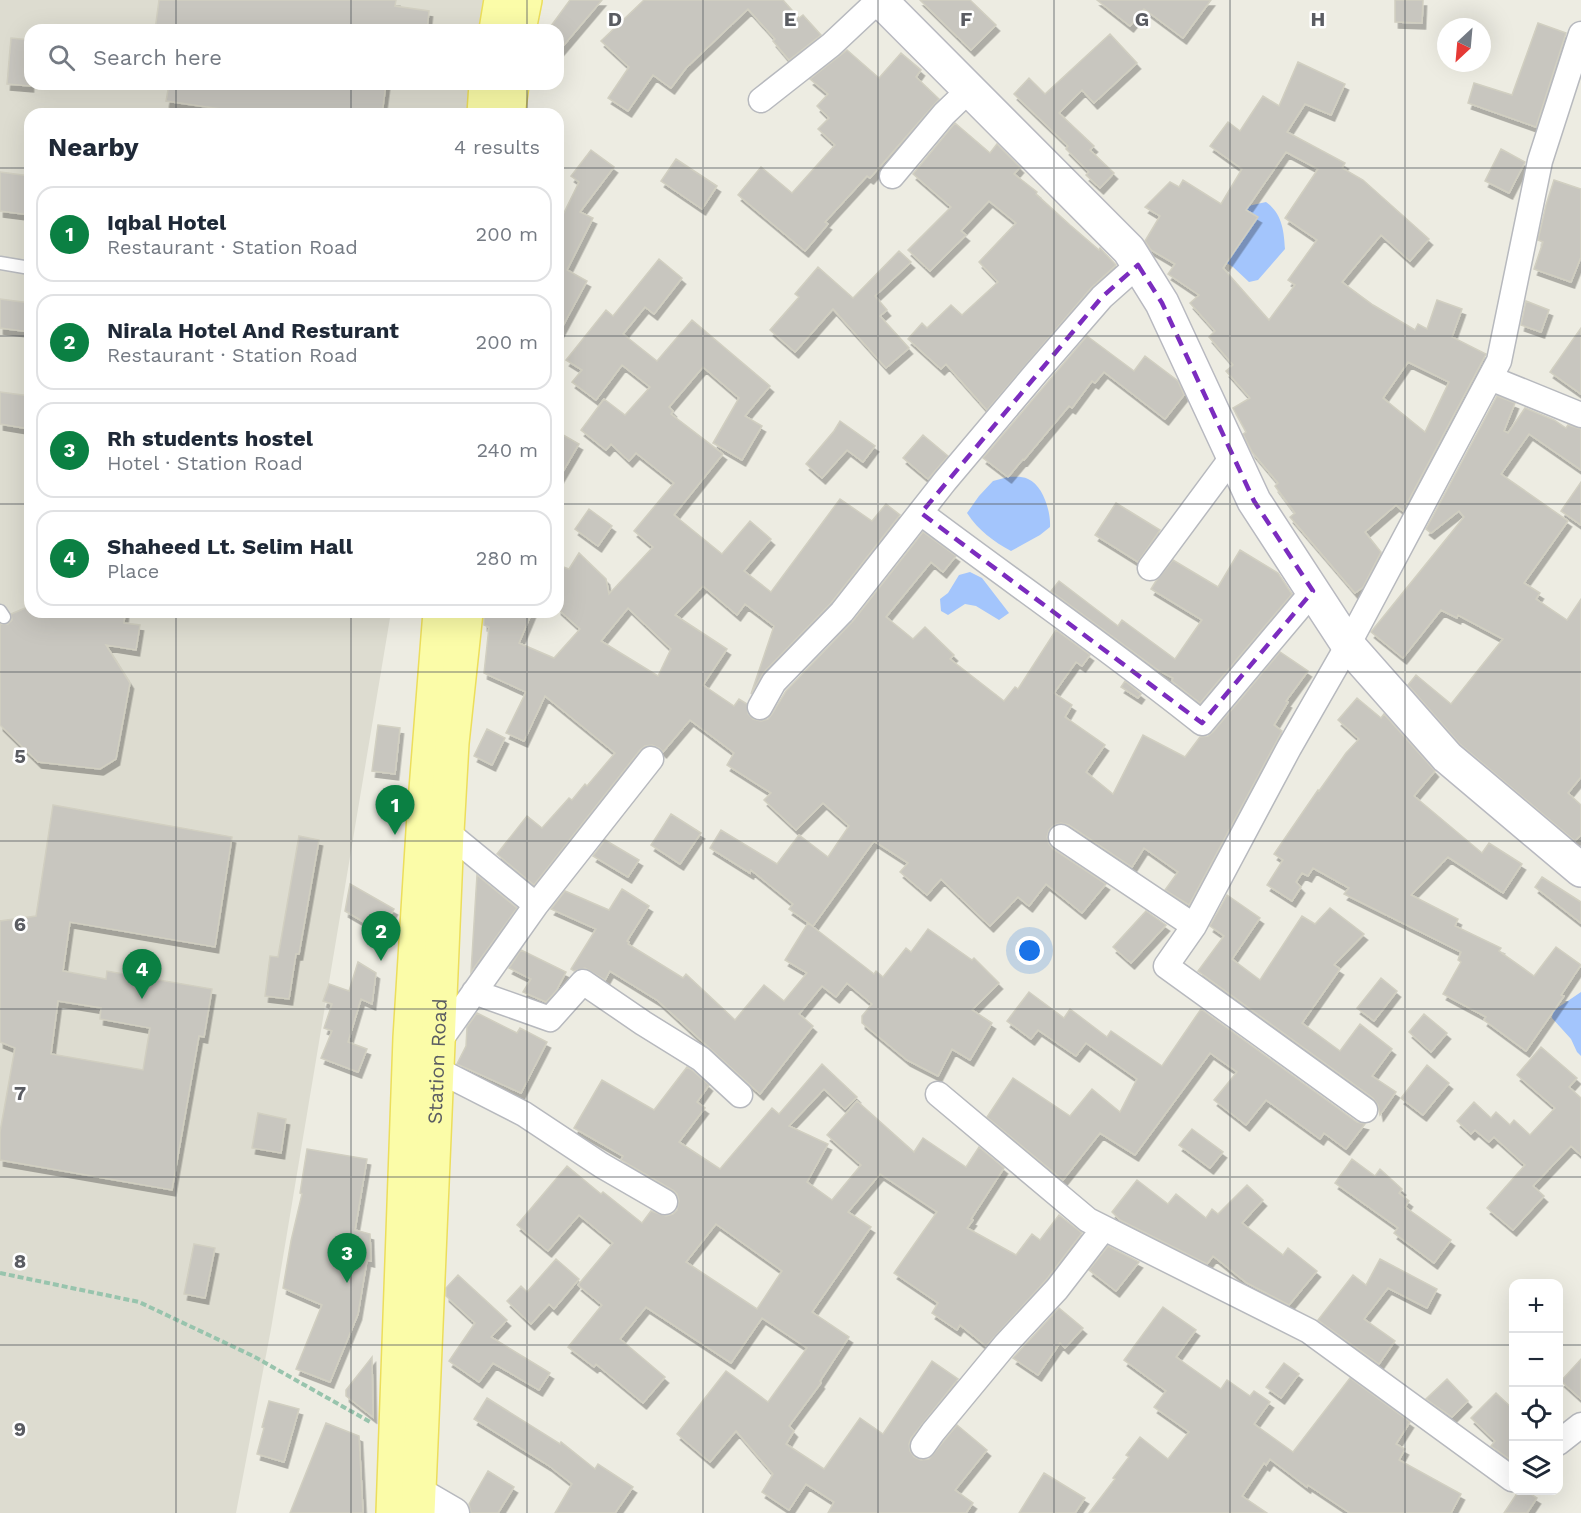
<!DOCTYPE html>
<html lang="en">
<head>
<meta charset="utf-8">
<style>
  :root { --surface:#fff; --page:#f6f6f7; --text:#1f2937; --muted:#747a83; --line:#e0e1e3; --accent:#0b8043 }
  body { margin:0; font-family:"Work Sans",sans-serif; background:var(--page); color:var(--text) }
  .controls { position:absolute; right:18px; bottom:18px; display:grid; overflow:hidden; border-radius:12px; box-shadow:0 6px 24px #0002 }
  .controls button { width:54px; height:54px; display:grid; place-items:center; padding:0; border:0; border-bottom:2px solid var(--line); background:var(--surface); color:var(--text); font:30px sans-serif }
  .compass { position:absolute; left:1437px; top:18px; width:54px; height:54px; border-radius:50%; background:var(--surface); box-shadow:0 6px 24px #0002; rotate:206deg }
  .you { position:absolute; left:1030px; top:951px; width:21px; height:21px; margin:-15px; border:4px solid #fff; border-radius:50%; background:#1a73e8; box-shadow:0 0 0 9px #1a73e833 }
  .badge { display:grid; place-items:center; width:39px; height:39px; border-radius:50%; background:var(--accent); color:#fff; font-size:20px; font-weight:700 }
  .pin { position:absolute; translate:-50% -50px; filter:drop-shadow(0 2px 3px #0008) }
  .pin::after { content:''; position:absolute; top:32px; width:21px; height:18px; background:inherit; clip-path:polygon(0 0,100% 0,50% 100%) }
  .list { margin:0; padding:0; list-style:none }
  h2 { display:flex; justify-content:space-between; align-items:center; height:78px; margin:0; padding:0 24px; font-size:26px }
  h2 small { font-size:20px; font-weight:400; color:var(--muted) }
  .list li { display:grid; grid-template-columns:39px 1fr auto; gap:18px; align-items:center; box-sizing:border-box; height:96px; margin:0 12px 12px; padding:0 12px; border:2px solid var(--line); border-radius:18px }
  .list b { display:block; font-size:22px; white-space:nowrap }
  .list p { margin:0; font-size:20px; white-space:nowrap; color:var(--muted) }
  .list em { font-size:20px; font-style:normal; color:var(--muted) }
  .icon { flex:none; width:33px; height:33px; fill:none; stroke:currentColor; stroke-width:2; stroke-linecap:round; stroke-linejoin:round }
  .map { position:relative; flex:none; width:1581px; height:1513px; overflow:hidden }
  .search { position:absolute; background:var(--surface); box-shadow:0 6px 24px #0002; left:24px; top:24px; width:540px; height:66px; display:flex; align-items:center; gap:15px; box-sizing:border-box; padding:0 21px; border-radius:18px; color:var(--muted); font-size:22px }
  .panel { position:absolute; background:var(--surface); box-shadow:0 6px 24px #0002; left:24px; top:108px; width:540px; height:510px; border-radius:18px }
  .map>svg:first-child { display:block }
  .education { fill:#dddcd0 }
  .water { fill:#a3c5fc }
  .building { fill:#c8c6bf; stroke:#d1cfc1; stroke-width:1.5; fill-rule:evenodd; filter:url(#shadow) }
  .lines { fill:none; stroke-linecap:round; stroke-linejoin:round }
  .service-casing { stroke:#b7b9be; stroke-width:15 }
  .minor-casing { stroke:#b7b9be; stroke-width:27 }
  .tertiary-casing { stroke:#b7b9be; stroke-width:33 }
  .secondary-casing { stroke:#b8b9c0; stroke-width:36 }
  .primary-casing { stroke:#ecde5b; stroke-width:36 }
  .path { stroke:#98c4ad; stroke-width:4; stroke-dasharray:6 3; stroke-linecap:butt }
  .service { stroke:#fff; stroke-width:12 }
  .minor { stroke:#fff; stroke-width:24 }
  .tertiary { stroke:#fff; stroke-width:30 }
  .secondary { stroke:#fff; stroke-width:33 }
  .primary { stroke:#fbfca8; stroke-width:33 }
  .marked { fill:none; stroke:#7b2cbf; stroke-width:4.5; stroke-dasharray:12 8; stroke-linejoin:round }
  .grid { fill:none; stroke:#5a5c62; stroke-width:1.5; stroke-opacity:0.55 }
  .labels { text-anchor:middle; stroke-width:5; stroke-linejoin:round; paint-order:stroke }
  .street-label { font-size:20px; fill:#5a5c62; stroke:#fff }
  .grid-label { font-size:20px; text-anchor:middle; font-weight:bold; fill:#5a5c62; stroke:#fff; stroke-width:5; stroke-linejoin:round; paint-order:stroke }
</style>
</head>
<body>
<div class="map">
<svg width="1581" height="1513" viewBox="0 0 1581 1513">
  <defs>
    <filter id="shadow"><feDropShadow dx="3.5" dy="6" stdDeviation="0" flood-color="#0004"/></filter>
  </defs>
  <rect width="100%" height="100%" fill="#edece2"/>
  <!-- education -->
  <path class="education" d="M0 0H494L489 30H30V84H480L475 114H30V612H391L271 1329 236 1513H0Z"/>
  <!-- water -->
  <path class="water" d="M1266 202C1282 213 1284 231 1285 249L1258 280 1249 282 1233 267 1220 259 1219 249 1248 206Z
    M1008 477C1014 477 1022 476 1028 479 1043 485 1051 512 1050 527L1040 535 1011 551C993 541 979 531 967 513L979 496 993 481Z
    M970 572 982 578 1009 613 999 620 976 606 965 604 948 615 941 611 940 599 948 593 959 575Z
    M1581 992V1056L1577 1052 1571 1039 1552 1018 1553 1011Z"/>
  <!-- building -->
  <path class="building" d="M159 0H396L395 6 429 11 427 30H155Z
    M570 0H602L558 52V30H548Z
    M644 0H783L799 18 803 15 821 35 789 60 773 41 775 39 748 9 686 68 671 88 653 75 628 111 608 98 629 67 601 41Z
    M920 0H970L996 25 971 50Z
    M1097 0H1211L1183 38 1144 9 1130 26Z
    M1395 0H1423L1422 23 1395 22Z
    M1538 23 1566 33 1536 127 1468 103 1474 83 1512 95Z
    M1110 34 1137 63 1094 103 1082 90 1059 113 1094 146 1090 150 1114 173 1100 188 1086 175 1089 172 1066 149 1068 146 1014 94 1029 78 1045 94Z
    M11 38 30 40V86L7 84Z
    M847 50 879 78 901 53 921 70 916 77 939 99 870 178 867 176 825 222 828 224 805 251 738 195 761 167 792 193 835 145 818 129 829 118 817 106 828 94 810 79Z
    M1298 62 1345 84 1331 115 1305 104 1287 132 1345 163 1342 168 1363 180 1429 239 1410 261 1381 235 1342 282 1373 305 1415 330 1418 324 1427 329 1437 300 1462 309 1452 337 1486 354 1403 511 1396 505 1365 532 1381 552 1363 587 1355 593 1290 517 1295 513 1275 486 1278 483 1252 452 1243 434 1246 432 1233 408 1250 398 1226 371 1233 365 1209 337 1215 331 1190 303 1199 295 1168 274 1175 264 1151 250 1145 241 1160 216 1145 207 1170 182 1179 187 1183 180 1221 204 1242 169 1210 146 1228 122 1240 131 1263 96 1279 106ZM1286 152 1318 169 1285 218 1317 240 1288 280 1295 285 1269 320 1223 268 1258 217 1246 210ZM1408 362 1449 382 1425 432 1383 398Z
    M169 84H386L382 114H255L166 101Z
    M955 123 990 153 997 144 1020 167 1014 174 1037 192 1036 194 1070 225 1099 250 1100 248 1116 265 1091 288 987 410 946 364 941 369 908 339 922 323 927 328 951 305 962 315 998 282 979 262 1016 223 989 201 961 231 966 235 930 271 908 250 951 207 913 174Z
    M1501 149 1525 162 1509 193 1485 181Z
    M591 150 614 167 580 212 593 218 567 270 587 281 558 335V225L579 182 571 176Z
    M676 159 717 186 702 209 661 181Z
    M0 172 30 176V215L0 211Z
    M1554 180 1581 189V257L1571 282 1534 269 1543 242 1538 240 1546 205Z
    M899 251 911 262 875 296 887 310 880 316 909 348 886 368 833 309 795 352 770 330 799 297 795 294 818 267 853 298Z
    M659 259 682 278 654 314 645 307 623 334 657 361 692 320 770 386 745 416 762 426 742 460 713 443 739 398 703 367 669 407 673 411 671 414 723 454 674 515 722 554 750 521 771 539 744 571 771 592 840 499 872 521 886 504 900 515 831 603 764 672 751 694 774 626 745 604 737 615 703 586 675 615 727 649 703 685 734 706 739 699 747 704 748 714 753 719 761 721 768 719 772 714 786 691 853 621 923 532 956 556 943 572 931 562 886 617 913 639 925 627 954 655 950 659 1004 701 1015 687 1018 689 1056 630 1090 655 1082 666 1076 662 1054 693 1072 705 1065 717 1105 745 1086 772 1113 794 1143 735 1185 757 1200 737 1208 736 1213 732 1280 652 1308 671 1286 701 1288 702 1274 725 1282 731 1189 905 1165 890 1178 872 1144 848 1132 867 1069 825 1061 823 1054 825 1049 830 1047 837 1049 844 1053 849 1106 884 1082 913 1046 884 1029 906 1018 897 990 926 941 879 927 895 900 872 908 863 874 841 813 926 789 909 793 904 751 870 750 873 710 848 721 830 777 864 799 835 828 857 849 826 823 803 796 830 764 800 771 793 727 765 734 753 690 720 663 752 659 748 652 745 645 746 640 750 534 885 497 854 527 816 542 828 569 798 572 800 585 784 587 786 615 753 545 696 524 741 506 733 526 692 484 673 489 627 484 625V612H532L519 643 554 658 580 629 558 609V565L569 569 579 553 606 579 609 594 653 547 634 531 674 483 636 453 629 461 611 444 606 450 581 430 604 399 625 415 650 387 622 365 596 400 572 382 582 370 566 360 606 310 613 316ZM628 608 671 649 658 676 601 641Z
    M0 299 30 303V332L0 328Z
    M1526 301 1549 310 1541 332 1521 325Z
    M1581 328V394L1550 372Z
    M1087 336 1134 371 1145 356 1178 381 1184 395 1165 419 1104 372 1095 383 1092 381 1072 408 1069 406 1024 460 1023 459 1008 477 983 458Z
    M0 392 30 396V429L0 424Z
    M1497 396 1515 403 1504 431 1508 433 1525 408 1554 420 1566 428 1568 425 1581 429V470L1529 434 1501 474 1568 521 1524 583 1540 593 1536 599 1567 620 1581 599V777L1568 793 1581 805V835L1575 841 1460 744 1408 685 1416 675 1451 704 1503 639 1458 615 1457 618 1441 610 1403 658 1371 632 1464 517 1459 511 1431 533 1426 529Z
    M840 421 875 446 863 462 847 450 822 478 806 464 834 431Z
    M558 432 579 444 558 480Z
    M923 435 948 456 928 479 903 458Z
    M1581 482V525L1561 511Z
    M1116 503 1160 530 1138 562 1095 535Z
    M589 509 612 526 598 546 575 529Z
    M1240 550 1278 573 1292 594 1200 703 1172 681 1173 678 1158 670 1051 591 1059 581 1118 626 1122 620 1175 659 1202 620 1151 589 1156 581 1173 560 1218 587Z
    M30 606V612H125L124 623 140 625 136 650 106 645 130 683 116 759 100 769 38 762 0 725V624H8L12 620 11 614Z
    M1125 681 1141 694 1138 698 1121 687Z
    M1357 698 1381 718 1384 714 1435 771 1414 796 1482 853 1489 843 1522 864 1503 893 1448 857 1411 895 1458 919 1455 926 1501 948 1499 951 1534 976 1556 947 1581 965 1561 995 1564 996 1526 1051 1484 1020 1486 1017 1443 994 1461 962 1458 960 1461 952 1344 894 1349 888 1313 868 1308 876 1302 873 1296 882 1301 887 1292 901 1267 885 1283 860 1274 854 1318 790 1319 791 1346 753 1359 739 1338 720Z
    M378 725 400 728 395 774 372 771Z
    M487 729 505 738 492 765 474 756Z
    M53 805 232 837 215 947 70 922 63 971 106 979 107 971 212 989 204 1037 199 1036 172 1190 0 1160V1132L15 1048 0 1042V921L36 916ZM58 1001 101 1008 100 1019 150 1028 143 1070 51 1054Z
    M671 814 701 833 680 864 651 845Z
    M299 836 319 840 299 954H296L289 999 265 996 270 956 278 957Z
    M605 840 639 860 628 877 593 856Z
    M477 875 517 908 471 972Z
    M1542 877 1581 902V923L1535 887Z
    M350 884 394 909 381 932 345 911Z
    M622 889 649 906 627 941 629 942 628 944 683 978 686 974 735 1020 764 985 784 1001 807 973 785 960 808 923 874 974 876 971 883 977 906 948 911 952 928 929 972 960 974 958 999 983 972 1010 992 1023 970 1060 952 1049 938 1076 907 1060 862 1023V1016L872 1004 847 983 836 997 822 986 799 1014 813 1026 760 1094 657 1000 610 971 605 980 585 968 574 971 571 969 596 929 551 909 565 891 609 910Z
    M1227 895 1260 918 1232 959 1260 980 1302 916 1315 924 1330 908 1364 934 1334 965 1340 969 1302 1023 1340 1051 1360 1024 1392 1049 1372 1076 1396 1092 1380 1115 1378 1105 1373 1098 1198 971 1224 936 1210 926Z
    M1146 911 1166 925 1131 963 1113 947Z
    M521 950 566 972 556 991 546 1002 523 992 531 979 509 968Z
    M358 962 376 973 372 1004 361 999 348 1042 367 1049 358 1072 321 1058 332 1031 324 1028 332 1004 323 1001 329 984 349 991Z
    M1381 978 1397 991 1374 1021 1357 1008Z
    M1029 992 1064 1018 1070 1009 1107 1037 1111 1031 1162 1066 1201 1009 1357 1122 1365 1124 1346 1149 1324 1133 1320 1139 1266 1100 1246 1125 1214 1100 1237 1072 1210 1053 1135 1155 1100 1133 1063 1180 987 1117 1013 1078 1070 1116 1092 1089 1120 1112 1137 1079 1086 1043 1076 1056 1038 1030 1031 1039 1007 1021Z
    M477 1013 517 1033 520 1028 547 1042 521 1093 457 1064 466 1046 467 1027Z
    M1424 1014 1447 1033 1431 1052 1409 1032Z
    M1541 1047 1577 1078 1569 1087 1581 1098V1155L1571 1146 1533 1186 1544 1196 1513 1230 1487 1208 1525 1165 1494 1137 1489 1142 1475 1130 1471 1134 1457 1121 1474 1102 1491 1118 1496 1112 1510 1125 1514 1120 1530 1135 1555 1108 1517 1075Z
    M822 1064 857 1097 845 1109 824 1089 789 1126 828 1144 807 1182 832 1200 861 1165 827 1135 857 1101 914 1152 923 1138 966 1167 979 1147 1004 1168 971 1219 973 1220 967 1228 1016 1255 1032 1234 1040 1240 1059 1215 1082 1233 1046 1280 986 1346 960 1325 957 1330 932 1313 938 1303 894 1273 937 1212 880 1174 848 1212 871 1227 812 1312 849 1337 820 1381 821 1383 789 1426 794 1431 786 1444 824 1469 860 1418 883 1434 932 1361 958 1379 911 1438 909 1444 910 1451 914 1457 921 1460 929 1459 957 1425 987 1450 955 1490 973 1503 966 1513H828L834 1502 806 1484 789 1510 762 1492 773 1474 736 1431 710 1462 677 1434 726 1371 768 1402 807 1348 762 1318 731 1363 646 1307 620 1339 665 1377 643 1403 596 1364 594 1367 568 1347 602 1305 578 1285 613 1243 579 1215 548 1251 517 1225 567 1166 601 1194 603 1192 642 1223 651 1211 666 1216 673 1214 677 1210 679 1201 677 1194 673 1190 621 1160 623 1156 574 1128 602 1080 654 1110 687 1067 692 1070 709 1085 697 1102 705 1108 679 1142 720 1169 772 1108 779 1114ZM716 1224 782 1271 757 1309 686 1262Z
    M1427 1065 1449 1083 1423 1115 1401 1098Z
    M258 1113 286 1119 281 1153 252 1148Z
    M1192 1129 1223 1152 1210 1168 1179 1145Z
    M307 1149 367 1159 355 1230 370 1234 371 1261 367 1260 358 1314 330 1382 296 1369 322 1305 283 1288 291 1241 302 1194 300 1193Z
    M1352 1159 1375 1176 1380 1169 1402 1189 1399 1193 1409 1201 1405 1207 1451 1240 1434 1263 1394 1233 1398 1228 1335 1183Z
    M1137 1180 1168 1204 1176 1194 1206 1218 1212 1209 1218 1214 1247 1185 1263 1200 1242 1223 1283 1255 1288 1248 1317 1271 1289 1305 1247 1283 1213 1256 1207 1264 1120 1220 1112 1212Z
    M194 1244 215 1248 205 1298 184 1294Z
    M1108 1246 1139 1262 1116 1291 1089 1270Z
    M556 1259 579 1279 554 1309 549 1304 531 1324 507 1301 521 1286 527 1292Z
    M1380 1259 1437 1289 1427 1308 1388 1288 1364 1319 1395 1341 1379 1364 1318 1320 1353 1275 1366 1285Z
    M458 1275 507 1320 491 1337 550 1373 539 1390 493 1363 479 1382 449 1361 475 1323 446 1296V1288Z
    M1163 1307 1196 1330 1176 1357 1221 1389 1227 1380 1250 1396 1254 1391 1270 1402 1254 1424 1293 1452 1350 1378 1410 1422 1396 1444 1405 1449 1399 1460 1461 1494 1451 1513H1350L1308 1485 1307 1487 1270 1459 1266 1465 1264 1463 1242 1496 1267 1513H1089L1115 1479 1113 1478 1129 1457 1126 1455 1140 1437 1168 1459 1189 1432 1154 1407 1166 1391 1124 1360Z
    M1059 1308 1083 1328 1065 1348 1060 1343 1038 1375 1013 1358Z
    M372 1357 373 1417 346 1396V1390Z
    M1581 1359V1399L1561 1381Z
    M1284 1363 1299 1374 1281 1398 1266 1387Z
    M1447 1379 1468 1401 1452 1417 1426 1399Z
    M1496 1393 1514 1410V1462L1491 1446 1495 1441 1471 1418Z
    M487 1398 560 1444 561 1442 595 1469 598 1464 633 1487 615 1513H555L572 1484 548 1465 474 1419Z
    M269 1401 299 1409 284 1462 257 1454 264 1428 262 1427Z
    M326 1423 359 1436 363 1513H290Z
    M488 1471 514 1487 498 1513H471L469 1504Z
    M1044 1473 1085 1498 1075 1513H1019Z
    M1521 1491H1526L1537 1498 1527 1513H1504L1518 1492Z"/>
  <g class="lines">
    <!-- service casing -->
    <g class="service-casing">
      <path id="service" d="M0 263 30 268
        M0 611 4 617"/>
    </g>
    <!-- minor casing -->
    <g class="minor-casing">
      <path id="minor" d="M761 100 831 45 879 0
        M892 176 944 114 970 89
        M1490 378 1581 415
        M921 513C1014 583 1111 650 1202 723L1313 591
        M1150 568 1233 456
        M760 707 774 682 842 612 945 481 1036 373 1102 297 1138 265
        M447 832 536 905
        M1061 837 1194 926
        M474 992 550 1019 583 982 643 1023 701 1059 740 1095
        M439 1042 536 905 651 759
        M438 1070 524 1114 601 1165 665 1202
        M938 1094 1088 1220 1309 1331 1512 1479 1514 1478
        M1365 1110 1166 966 1194 926 1289 748 1348 645 1499 361 1540 161 1581 34
        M1558 1443 1581 1425
        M923 1446 933 1432 1005 1345 1057 1289 1104 1228"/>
    </g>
    <!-- tertiary casing -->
    <g class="tertiary-casing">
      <path id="tertiary" d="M399 1481 454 1513"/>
    </g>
    <!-- secondary casing -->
    <g class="secondary-casing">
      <path id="secondary" d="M880 0 1129 250 1162 303 1254 501 1348 645 1447 757 1581 870"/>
    </g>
    <!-- primary casing -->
    <g class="primary-casing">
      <g id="primary">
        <path d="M496 30 501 0"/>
        <path d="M519 30 525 0"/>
        <path d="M484 114 486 84"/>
        <path d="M508 114 512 84"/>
        <path d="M393 1513 410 1038 424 815 440 612"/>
        <path id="s1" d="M418 1513 447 832 452 743 466 612"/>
      </g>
    </g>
    <!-- path -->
    <path class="path" d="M0 1273 139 1302 253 1356 372 1423"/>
    <!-- service -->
    <use href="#service" class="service"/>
    <!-- minor -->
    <use href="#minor" class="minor"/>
    <!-- tertiary -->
    <use href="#tertiary" class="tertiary"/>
    <!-- secondary -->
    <use href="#secondary" class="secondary"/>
    <!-- primary -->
    <use href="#primary" class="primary"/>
  </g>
  <!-- marked area -->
  <path class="marked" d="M1138 265 1162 303 1254 501 1313 591 1202 723 921 513 1102 297Z"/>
  <!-- grid -->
  <path class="grid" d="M176 0V30M351 0V30M527 0V30M703 0V1513M878 0V1513M1054 0V1513M1230 0V1513M1405 0V1513M176 84V114M351 84V114M527 84V114M0 168H30M558 168H1581M0 336H30M558 336H1581M0 504H30M558 504H1581M176 612V1513M351 612V1513M527 612V1513M0 672H1581M0 841H1581M0 1009H1581M0 1177H1581M0 1345H1514M1558 1345H1581"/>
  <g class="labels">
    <!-- street labels -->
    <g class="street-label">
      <text dy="7" stroke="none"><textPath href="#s1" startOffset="452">Station Road</textPath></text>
    </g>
  </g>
  <g class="grid-label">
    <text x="615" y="26">D</text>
    <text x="790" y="26">E</text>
    <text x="966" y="26">F</text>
    <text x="1142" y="26">G</text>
    <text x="1318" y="26">H</text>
    <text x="20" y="763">5</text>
    <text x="20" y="931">6</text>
    <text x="20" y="1100">7</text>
    <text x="20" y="1268">8</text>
    <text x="20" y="1436">9</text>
  </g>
</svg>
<div class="controls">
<button>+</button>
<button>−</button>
<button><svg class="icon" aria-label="locate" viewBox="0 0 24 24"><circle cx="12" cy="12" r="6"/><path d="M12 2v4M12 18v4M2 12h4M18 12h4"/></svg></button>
<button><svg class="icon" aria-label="layers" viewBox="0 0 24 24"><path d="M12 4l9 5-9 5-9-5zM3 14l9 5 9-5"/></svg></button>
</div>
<svg class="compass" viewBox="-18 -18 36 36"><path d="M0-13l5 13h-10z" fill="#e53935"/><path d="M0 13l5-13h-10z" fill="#747a83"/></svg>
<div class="you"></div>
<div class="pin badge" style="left:395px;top:835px">1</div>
<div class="pin badge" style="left:381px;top:961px">2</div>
<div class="pin badge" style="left:347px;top:1283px">3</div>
<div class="pin badge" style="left:142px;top:999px">4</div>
<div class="search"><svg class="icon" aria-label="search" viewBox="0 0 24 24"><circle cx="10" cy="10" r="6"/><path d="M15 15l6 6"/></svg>Search here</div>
<section class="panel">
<h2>Nearby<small>4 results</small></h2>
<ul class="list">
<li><span class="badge">1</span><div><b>Iqbal Hotel</b><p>Restaurant · Station Road</p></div><em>200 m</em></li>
<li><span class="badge">2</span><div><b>Nirala Hotel And Resturant</b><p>Restaurant · Station Road</p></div><em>200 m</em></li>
<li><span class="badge">3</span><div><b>Rh students hostel</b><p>Hotel · Station Road</p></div><em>240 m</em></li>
<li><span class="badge">4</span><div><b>Shaheed Lt. Selim Hall</b><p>Place</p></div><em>280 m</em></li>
</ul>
</section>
</div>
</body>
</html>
